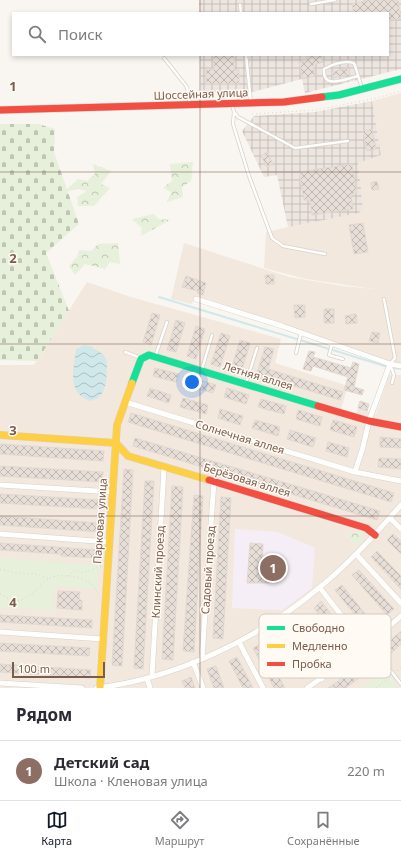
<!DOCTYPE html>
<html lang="ru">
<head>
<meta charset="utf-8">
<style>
  :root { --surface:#fff; --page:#f2f2f3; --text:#2b2b33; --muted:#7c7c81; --line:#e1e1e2; --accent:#111827 }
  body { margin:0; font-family:"Noto Sans",sans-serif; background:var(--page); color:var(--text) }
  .scale { position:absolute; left:12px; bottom:10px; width:93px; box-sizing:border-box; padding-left:4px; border:2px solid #7a5c4d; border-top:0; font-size:11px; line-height:14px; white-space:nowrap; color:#7a5c4d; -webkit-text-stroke:3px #fffaf3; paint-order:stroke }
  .you { position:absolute; left:192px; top:382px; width:14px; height:14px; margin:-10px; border:3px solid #fff; border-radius:50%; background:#1a73e8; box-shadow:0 0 0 6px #1a73e833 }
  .badge { display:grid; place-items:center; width:26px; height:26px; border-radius:50%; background:var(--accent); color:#fff; font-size:13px; font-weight:700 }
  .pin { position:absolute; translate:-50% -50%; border:2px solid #fff; box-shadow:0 1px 4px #0006 }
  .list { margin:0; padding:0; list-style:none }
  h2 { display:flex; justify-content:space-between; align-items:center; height:52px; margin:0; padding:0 16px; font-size:17px }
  h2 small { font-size:13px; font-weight:400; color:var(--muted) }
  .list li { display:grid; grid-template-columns:26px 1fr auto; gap:12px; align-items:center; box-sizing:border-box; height:60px; padding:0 16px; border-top:1px solid var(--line) }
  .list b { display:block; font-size:15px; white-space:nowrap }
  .list p { margin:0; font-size:13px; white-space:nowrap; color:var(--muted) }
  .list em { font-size:13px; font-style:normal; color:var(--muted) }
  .icon { flex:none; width:22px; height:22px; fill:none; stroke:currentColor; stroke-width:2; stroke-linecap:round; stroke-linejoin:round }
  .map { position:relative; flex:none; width:401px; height:688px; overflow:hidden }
  .search { position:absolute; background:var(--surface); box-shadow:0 2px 6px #0003; left:12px; right:12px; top:12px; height:44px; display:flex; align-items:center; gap:10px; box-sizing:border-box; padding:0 14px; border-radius:0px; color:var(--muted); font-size:15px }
  .sheet { height:112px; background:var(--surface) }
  nav { display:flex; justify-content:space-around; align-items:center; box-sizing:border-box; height:56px; border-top:1px solid var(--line); background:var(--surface); font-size:11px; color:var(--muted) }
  nav a { display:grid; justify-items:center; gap:2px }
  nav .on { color:var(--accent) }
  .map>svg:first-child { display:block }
  .residential { fill:#f2e8de }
  .industrial { fill:url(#industrial-grid) }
  .education { fill:#f6eef6 }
  .green { fill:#e7f0db }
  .forest { fill:url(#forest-crowns) }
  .cemetery { fill:url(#cemetery-stones) }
  .water { fill:url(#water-waves) }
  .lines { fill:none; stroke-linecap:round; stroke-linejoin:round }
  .stream { stroke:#d0e8ea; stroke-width:2 }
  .building { fill:url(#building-cross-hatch); stroke:#e2d8d2 }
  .lane-casing { stroke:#d7d1cb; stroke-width:4 }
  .street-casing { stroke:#d7d1cb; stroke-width:6 }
  .fast-casing { stroke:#d9d2cb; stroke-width:8 }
  .slow-casing { stroke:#d9d2cb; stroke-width:8 }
  .jam-casing { stroke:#d9d2cb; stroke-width:8 }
  .path { stroke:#dcd5d0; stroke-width:1; stroke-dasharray:1 3; stroke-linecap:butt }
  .lane { stroke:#fefefd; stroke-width:2.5 }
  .street { stroke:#fefefd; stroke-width:5 }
  .fast { stroke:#16e098; stroke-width:7 }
  .slow { stroke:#ffcf43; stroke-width:7 }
  .jam { stroke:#f24e42; stroke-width:7 }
  .grid { fill:none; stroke:#7a5c4d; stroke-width:1; stroke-opacity:0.55 }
  .labels { text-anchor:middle; stroke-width:3; stroke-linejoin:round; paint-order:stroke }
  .street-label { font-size:11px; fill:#7a5c4d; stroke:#fffaf3 }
  .key { fill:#fffaf3; stroke:#d7cbc1; stroke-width:1 }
  .key-label { font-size:11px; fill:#7a5c4d }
  .grid-label { font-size:13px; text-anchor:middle; font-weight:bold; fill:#7a5c4d; stroke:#fffaf3; stroke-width:3; stroke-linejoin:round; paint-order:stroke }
</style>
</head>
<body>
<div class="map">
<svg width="401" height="688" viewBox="0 0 401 688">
  <defs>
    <pattern id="industrial-grid" width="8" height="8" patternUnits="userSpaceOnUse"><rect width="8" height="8" fill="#ede5e0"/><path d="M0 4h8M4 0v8" fill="none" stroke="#c5bdb8"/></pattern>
    <pattern id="forest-crowns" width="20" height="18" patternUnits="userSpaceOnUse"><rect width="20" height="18" fill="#e7f0db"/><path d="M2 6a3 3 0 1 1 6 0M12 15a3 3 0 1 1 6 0" fill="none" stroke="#c0c6b4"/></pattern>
    <pattern id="cemetery-stones" width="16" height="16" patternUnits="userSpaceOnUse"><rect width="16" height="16" fill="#e7f0db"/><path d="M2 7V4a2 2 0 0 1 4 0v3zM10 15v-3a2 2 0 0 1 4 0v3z" fill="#c0c6b4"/></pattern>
    <pattern id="water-waves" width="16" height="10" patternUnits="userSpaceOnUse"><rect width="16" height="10" fill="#d0e8ea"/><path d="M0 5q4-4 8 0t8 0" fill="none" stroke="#aebfc0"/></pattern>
    <pattern id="building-cross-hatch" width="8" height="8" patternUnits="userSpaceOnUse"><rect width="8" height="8" fill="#e6ded7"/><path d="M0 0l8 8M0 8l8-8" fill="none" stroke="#bfb7b1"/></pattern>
  </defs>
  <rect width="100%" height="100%" fill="#f9f5f0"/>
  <!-- residential -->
  <path class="residential" d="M401 93V363H392L194 297 192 304 171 299 184 243 289 277 342 286 374 289 306 279 264 268 266 232 358 213 363 206 358 163 381 154 372 101Z
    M87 282 131 297 281 339 275 363 348 386 341 409 356 414 358 408 376 414 389 375H401V688H0V365H33L37 361Z"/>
  <!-- industrial -->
  <path class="industrial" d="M199 0H401V69L305 93 302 79 252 92H201L200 55H388V13H199Z
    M372 101 381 155 358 163 363 207 359 213 269 231 288 227 277 175 264 177 242 131 254 116 315 112Z"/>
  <!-- education -->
  <path class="education" d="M235 529 278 532 315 548 312 588 282 610 232 608Z"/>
  <!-- green -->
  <path class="green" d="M0 558 101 565 100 569H98L97 589 55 586 54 610 0 607Z
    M385 670 397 686 394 688H362Z"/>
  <!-- forest -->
  <path class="forest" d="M193 162 191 181 182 187 183 197 167 202 171 192 163 188 172 181 170 164Z
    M93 164 111 171 101 184 110 188 94 206H78L77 197 87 191 78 189 64 192 78 179 87 181 95 174Z
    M154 214 158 219 170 220 141 236 142 228 132 219Z
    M118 243 120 264 110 262 105 269 85 264 75 275 69 266 77 257 79 250 91 251 98 244Z
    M361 530 364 542 352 545 348 533Z"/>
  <!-- cemetery -->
  <path class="cemetery" d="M0 124H38L55 129 54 152 79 224 46 253 69 311 37 361 0 360Z"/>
  <!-- water -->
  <path class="water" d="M84 345C91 346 100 351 105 357 107 360 107 365 107 369 106 383 106 398 90 401 66 393 74 367 76 349Z"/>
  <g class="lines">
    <!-- stream -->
    <path class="stream" d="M159 297 388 367 401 369"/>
  </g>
  <!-- building -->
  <path class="building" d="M368 0H398L401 18 388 21V13H354L352 4Z
    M213 55H234V70H239V84H206V69H214Z
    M306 55H321L323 62 313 65 315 76 302 79 299 62 307 60Z
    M349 68 350 74 333 78 332 72Z
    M372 129 376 149 367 151 363 131Z
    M267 152 273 164 267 167 261 156Z
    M352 164 357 193 351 194 353 209 312 215 310 200H304L299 172Z
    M377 181 379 189 372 190 371 183Z
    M363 223 368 252 354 254 349 225Z
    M265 275H274V284H266Z
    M186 276 206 283 203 295 197 293 198 291 182 287Z
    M294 305H305V317L295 318Z
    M324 309H334V323H324Z
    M152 313 160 315 151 345 143 342Z
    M356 314 357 323 346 324 345 316Z
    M176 320 185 323 176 352 167 350Z
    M196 326 205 329 196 359 187 356Z
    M372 332 380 333 378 343 369 341Z
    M221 333 230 336 220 367 211 364Z
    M240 340 250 343 241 373 231 370Z
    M265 347 274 349 268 369 343 392 340 400 265 377V380L256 377Z
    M309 351 315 352 313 357 351 368 353 362 359 364 354 387 364 390 362 395 344 390 348 377 313 366 311 371 303 369Z
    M155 368 179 374 176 382 153 376Z
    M190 377 216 385 213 393 187 386Z
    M150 388 171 395 169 403 147 396Z
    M227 388 249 395 246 404 224 397Z
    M183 398 208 405 206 414 180 407Z
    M261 399 286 406 284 414 258 407Z
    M360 401 369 404 367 411 358 408Z
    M220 409 243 416 240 425 218 418Z
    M298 410 322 417 320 426 296 419Z
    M131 413 394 493 391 502 128 422Z
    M255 420 280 427 278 436 252 428Z
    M333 420 357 427 354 437 330 430Z
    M290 430 316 438 313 447 287 439Z
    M380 437 401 439V448L380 447Z
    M135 438 380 511 377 520 133 446Z
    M328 442 349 448 347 457 326 451Z
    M0 444 104 451 103 461 0 454Z
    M379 458 401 459V469L378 467Z
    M0 466 103 472 102 482 0 476Z
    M124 469 133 470 122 666 112 665Z
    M145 481H154L143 669 134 668Z
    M172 486 183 487 173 660 162 659Z
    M0 494 101 500 100 509 0 503Z
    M194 495 203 496 194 652 183 651Z
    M221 497 231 498 223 639 213 638Z
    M0 516 100 523 99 532 0 525Z
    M393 534 401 541V554L387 540Z
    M0 543 98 550 97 558 61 556V554L0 550Z
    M250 543 263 544 262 569 270 570 269 583H247Z
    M377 551 401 576V589L371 557Z
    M359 570 394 609 387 615 352 575Z
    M342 585 374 625 367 630 335 590Z
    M58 591 80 592 79 600H82V610L57 608Z
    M321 601 354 644 346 650 314 608Z
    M0 615 92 620V628L0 622Z
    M281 631 309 674 302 679 273 636Z
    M401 631V644L388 656 381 649Z
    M0 643 90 648 89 656 0 651Z
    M261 644 285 688H274L253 648Z
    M237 657 253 688H243L229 661Z
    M371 658 377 665 351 684 346 688H328Z
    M0 664 91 670 90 678 0 672Z
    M216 666 224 688H214L207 669Z
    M191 677 195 688H185L182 681Z"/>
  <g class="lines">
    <!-- lane casing -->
    <g class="lane-casing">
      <path id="lane" d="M311 4 335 0
        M240 5 241 13
        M246 55 251 103
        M164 58 187 87 190 105
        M358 76C346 79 322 90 324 69 333 64 344 60 354 63 357 71 359 80 362 88
        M232 104 234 112 238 117 295 148 348 141
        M234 112 233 124 249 176 272 238 283 246 325 254
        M384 299 395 358 390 364 394 375 392 383
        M332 344 329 355 343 359
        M125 352 141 358
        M296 353 301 333
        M155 357 167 322
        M202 369 212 335
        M246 383 257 348
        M370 644 401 684"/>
    </g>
    <!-- street casing -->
    <g class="street-casing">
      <path id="street" d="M196 299 282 326 390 364 401 366
        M125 402 355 472 401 481
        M355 472 363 447 369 421 390 364
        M0 485 113 492
        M390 518 401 529
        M0 534 109 542
        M356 554 401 603
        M320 588 366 647
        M280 616 322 679
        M0 632 103 639
        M239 642 263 688
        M202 658 214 481
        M193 662 203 688
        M152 676 164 468
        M147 678 150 688
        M0 683 82 688
        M96 688C175 679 260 638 320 587 350 563 376 534 401 505
        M307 688 366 647 401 616"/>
    </g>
    <!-- fast casing -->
    <g class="fast-casing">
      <path id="fast" d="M322 97 339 95 401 79
        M132 383 141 359 149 355 318 406"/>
    </g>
    <!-- slow casing -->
    <g class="slow-casing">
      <path id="slow" d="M0 435 116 443 128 456 209 480
        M100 688 117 425 132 383"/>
    </g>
    <!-- jam casing -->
    <g class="jam-casing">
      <path id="jam" d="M0 110 284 102 322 97
        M318 406 369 421 401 427
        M209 480 366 528 375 535"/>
    </g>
    <!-- path -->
    <path class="path" d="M252 114 316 110 377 98 401 91
      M0 569 15 573 36 574 48 578
      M68 576 76 570 82 573 102 566
      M0 594 15 602C35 596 32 591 47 580 57 572 82 576 91 584 94 586 97 593 99 596
      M397 671 401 668
      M376 688 390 677"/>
    <!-- lane -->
    <use href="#lane" class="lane"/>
    <!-- street -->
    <use href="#street" class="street"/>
    <!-- fast -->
    <use href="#fast" class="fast"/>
    <!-- slow -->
    <use href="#slow" class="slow"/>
    <!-- jam -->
    <use href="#jam" class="jam"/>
  </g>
  <!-- grid -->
  <path class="grid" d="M200 0V13M200 55V688M0 172H401M0 344H401M0 516H401"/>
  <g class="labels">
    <!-- street labels -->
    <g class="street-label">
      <text transform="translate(201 94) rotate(-2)" y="4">Шоссейная улица</text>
      <text transform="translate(258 376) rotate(17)" y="4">Летняя аллея</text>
      <text transform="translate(240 437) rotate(17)" y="4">Солнечная аллея</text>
      <text transform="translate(247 480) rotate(17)" y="4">Берёзовая аллея</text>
      <text transform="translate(100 521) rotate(-86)" y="4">Парковая улица</text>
      <text transform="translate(208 570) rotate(-86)" y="4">Садовый проезд</text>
      <text transform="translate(158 572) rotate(-87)" y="4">Клинский проезд</text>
    </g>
  </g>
  <!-- legend -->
  <rect x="259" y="614" width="132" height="64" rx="6" class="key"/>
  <rect x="267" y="626" width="18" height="4" fill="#16e098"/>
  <rect x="267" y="644" width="18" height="4" fill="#ffcf43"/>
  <rect x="267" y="662" width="18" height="4" fill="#f24e42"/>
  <g class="key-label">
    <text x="292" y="632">Свободно</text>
    <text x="292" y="650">Медленно</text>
    <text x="292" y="668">Пробка</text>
  </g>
  <g class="grid-label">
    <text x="13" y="91">1</text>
    <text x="13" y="263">2</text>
    <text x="13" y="435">3</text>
    <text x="13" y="607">4</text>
  </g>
</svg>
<div class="scale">100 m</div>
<div class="you"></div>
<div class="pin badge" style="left:273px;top:568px;background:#8d6e63">1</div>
<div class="search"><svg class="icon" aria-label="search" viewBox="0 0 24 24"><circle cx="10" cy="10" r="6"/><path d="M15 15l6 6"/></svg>Поиск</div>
</div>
<section class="sheet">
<h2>Рядом<small></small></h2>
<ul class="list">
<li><span class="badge" style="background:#8d6e63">1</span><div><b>Детский сад</b><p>Школа · Кленовая улица</p></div><em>220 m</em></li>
</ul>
</section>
<nav>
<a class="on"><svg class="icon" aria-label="map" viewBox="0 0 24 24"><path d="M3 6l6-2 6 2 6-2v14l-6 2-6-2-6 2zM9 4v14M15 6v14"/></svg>Карта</a>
<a><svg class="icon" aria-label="directions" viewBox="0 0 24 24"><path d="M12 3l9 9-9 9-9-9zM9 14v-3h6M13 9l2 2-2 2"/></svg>Маршрут</a>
<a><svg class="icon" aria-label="saved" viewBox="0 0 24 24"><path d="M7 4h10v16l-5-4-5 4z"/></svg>Сохранённые</a>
</nav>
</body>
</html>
